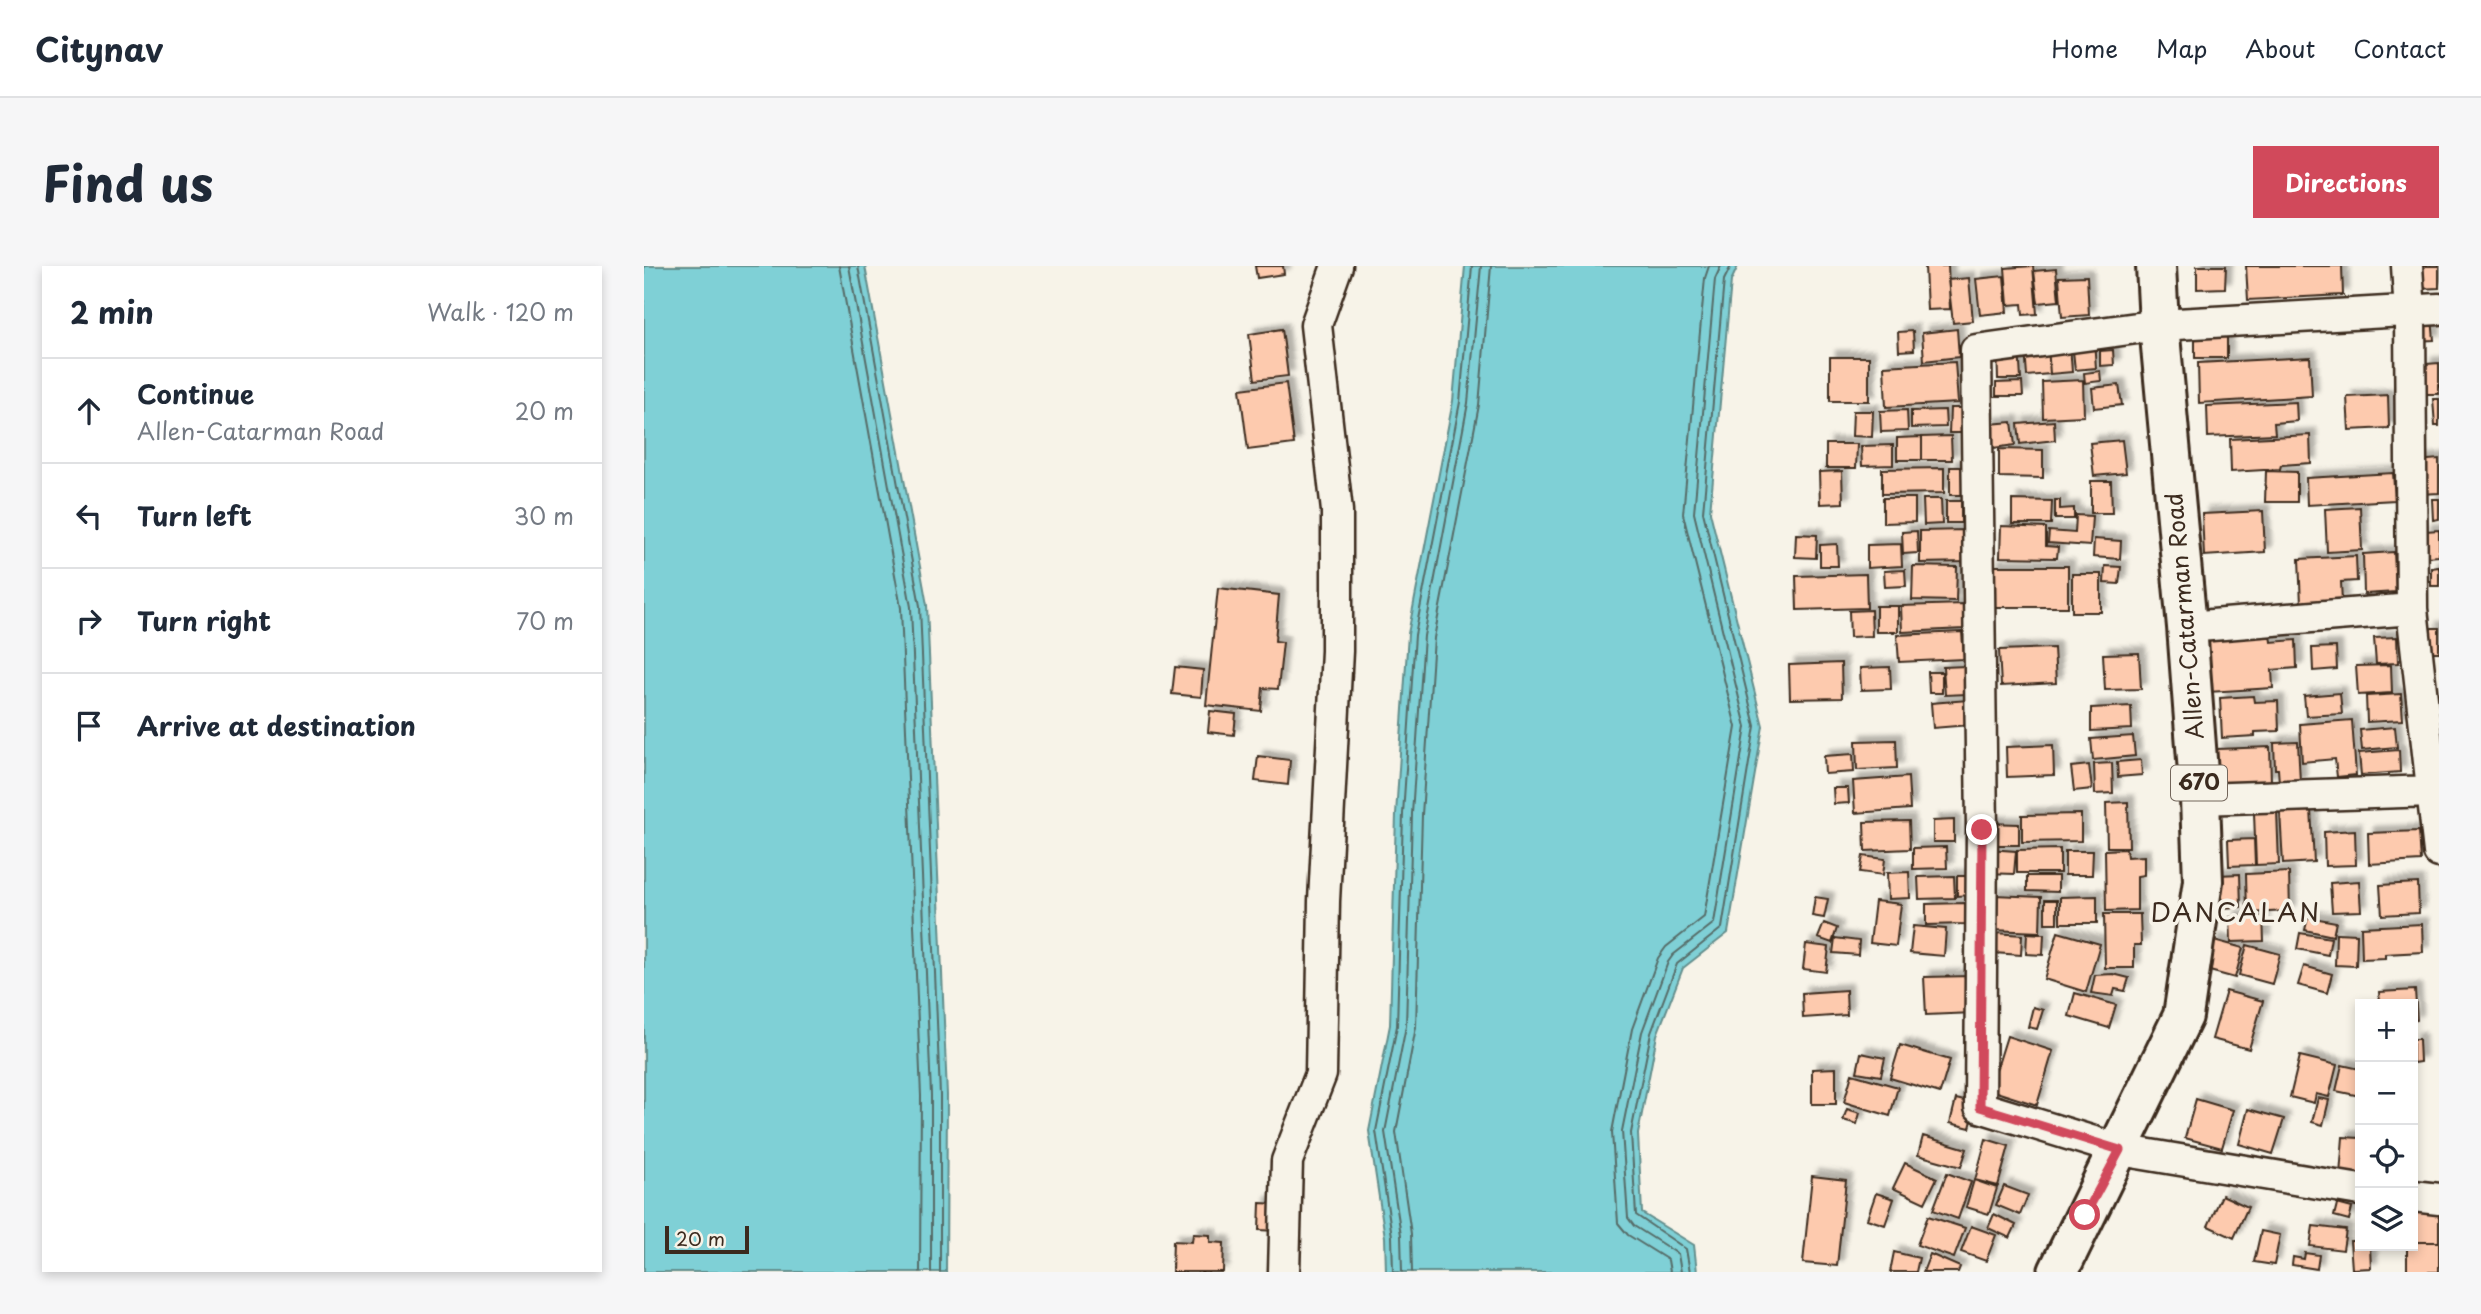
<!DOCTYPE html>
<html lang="en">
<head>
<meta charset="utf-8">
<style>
  :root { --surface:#fff; --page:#f6f6f7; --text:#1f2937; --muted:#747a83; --line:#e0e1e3; --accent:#d1495b }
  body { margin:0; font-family:"Playpen Sans",sans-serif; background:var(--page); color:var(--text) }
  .controls { position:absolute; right:21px; bottom:21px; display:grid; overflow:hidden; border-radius:0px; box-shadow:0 4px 10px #0003 }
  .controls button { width:63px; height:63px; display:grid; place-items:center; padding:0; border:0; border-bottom:2px solid var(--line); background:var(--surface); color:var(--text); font:35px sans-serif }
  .scale { position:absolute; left:21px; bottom:18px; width:84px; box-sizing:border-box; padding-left:7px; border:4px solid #3b2a1e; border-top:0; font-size:19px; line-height:24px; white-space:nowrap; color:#3b2a1e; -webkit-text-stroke:5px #f7f3e8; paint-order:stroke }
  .stop { position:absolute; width:21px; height:21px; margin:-16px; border:5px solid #d1495b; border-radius:50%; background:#fff }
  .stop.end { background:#d1495b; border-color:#fff; box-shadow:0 2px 7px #0008 }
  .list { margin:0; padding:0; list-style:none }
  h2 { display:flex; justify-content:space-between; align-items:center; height:91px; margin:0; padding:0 28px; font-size:30px }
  h2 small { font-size:23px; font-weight:400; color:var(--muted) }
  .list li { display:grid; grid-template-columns:46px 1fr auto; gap:21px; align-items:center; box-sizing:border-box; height:105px; padding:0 28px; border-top:2px solid var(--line) }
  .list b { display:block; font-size:26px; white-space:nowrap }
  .list p { margin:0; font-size:23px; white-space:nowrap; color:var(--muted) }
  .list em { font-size:23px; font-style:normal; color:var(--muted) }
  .icon { flex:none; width:38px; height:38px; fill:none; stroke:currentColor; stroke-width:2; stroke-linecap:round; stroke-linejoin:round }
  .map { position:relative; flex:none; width:1795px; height:1006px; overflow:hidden; border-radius:0px }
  header { display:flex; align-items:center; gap:42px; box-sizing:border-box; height:98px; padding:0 35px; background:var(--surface); border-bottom:2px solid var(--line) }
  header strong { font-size:33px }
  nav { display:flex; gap:38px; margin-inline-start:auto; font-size:24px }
  .intro { display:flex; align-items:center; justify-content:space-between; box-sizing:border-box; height:168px; padding:0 42px }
  h1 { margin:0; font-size:49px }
  .button { padding:18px 32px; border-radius:0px; background:var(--accent); color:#fff; font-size:24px; font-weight:700 }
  main { display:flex; gap:42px; padding:0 42px }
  aside { flex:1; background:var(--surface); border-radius:0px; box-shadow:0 4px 10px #0003 }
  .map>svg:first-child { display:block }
  .water { fill:#7fd0d6; stroke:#648e8c; stroke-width:2 }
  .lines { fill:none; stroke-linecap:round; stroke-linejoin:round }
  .shore { stroke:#566c68; stroke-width:2 }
  .building { fill:#fdcaae; stroke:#3b2a1e; stroke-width:2; filter:url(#shadow) }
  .street-casing { stroke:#3b2a1e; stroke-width:35 }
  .primary-casing { stroke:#3b2a1e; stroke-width:44 }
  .street { stroke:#f7f3e8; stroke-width:30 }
  .primary { stroke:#f7f3e8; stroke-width:38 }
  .route { stroke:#d1495b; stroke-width:9 }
  .labels { text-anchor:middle; stroke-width:7; stroke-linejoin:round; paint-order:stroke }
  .shield { fill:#f7f3e8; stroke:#73665b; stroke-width:2 }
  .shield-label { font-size:21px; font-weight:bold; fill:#3b2a1e }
  .street-label { font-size:23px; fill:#3b2a1e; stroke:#f7f3e8 }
  .quarter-label { font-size:26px; letter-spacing:2px; fill:#3b2a1e; stroke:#f7f3e8 }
</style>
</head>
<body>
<header>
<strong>Citynav</strong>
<nav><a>Home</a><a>Map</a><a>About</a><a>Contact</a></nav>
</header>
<div class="intro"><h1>Find us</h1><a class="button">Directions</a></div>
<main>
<aside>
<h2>2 min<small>Walk · 120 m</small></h2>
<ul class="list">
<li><svg class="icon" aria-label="ahead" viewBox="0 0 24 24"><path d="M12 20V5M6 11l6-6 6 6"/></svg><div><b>Continue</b><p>Allen-Catarman Road</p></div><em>20 m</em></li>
<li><svg class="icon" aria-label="left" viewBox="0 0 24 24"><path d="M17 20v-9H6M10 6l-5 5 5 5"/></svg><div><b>Turn left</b></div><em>30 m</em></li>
<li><svg class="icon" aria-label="right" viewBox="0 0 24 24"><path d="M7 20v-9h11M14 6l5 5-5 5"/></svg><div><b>Turn right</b></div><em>70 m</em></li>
<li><svg class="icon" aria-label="arrive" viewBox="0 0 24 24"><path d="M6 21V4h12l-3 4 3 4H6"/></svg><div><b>Arrive at destination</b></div></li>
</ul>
</aside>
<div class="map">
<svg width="1795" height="1006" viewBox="0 0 1795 1006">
  <defs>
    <filter id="shadow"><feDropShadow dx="6" dy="-6" stdDeviation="2" flood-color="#0004"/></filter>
  </defs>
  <rect width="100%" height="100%" fill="#f7f3e8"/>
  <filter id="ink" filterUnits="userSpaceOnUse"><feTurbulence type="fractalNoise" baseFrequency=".0143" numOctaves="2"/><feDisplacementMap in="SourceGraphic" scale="14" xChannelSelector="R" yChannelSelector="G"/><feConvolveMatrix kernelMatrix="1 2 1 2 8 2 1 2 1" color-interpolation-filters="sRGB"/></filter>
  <g filter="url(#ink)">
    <!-- water -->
    <path class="water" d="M0 0H221L283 339 303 829 302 1006H0Z
      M821 0H1094L1087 15 1066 246 1119 460 1084 667 1039 702 1013 769 994 868 998 947 1050 979 1053 1006H742L741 971 725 865 746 759 752 548 764 368 809 135Z"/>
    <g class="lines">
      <!-- shore -->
      <path class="shore" d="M195 0 257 342 277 830 276 1006
        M205 0 267 341 287 829V1006
        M214 0 276 340 296 829V1006
        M749 1006 748 970 732 865 753 760 759 548 771 369 816 136 828 0
        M758 1006 757 969 741 866 762 760 768 548 780 370 824 137 837 0
        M768 1006 767 968 752 866 772 761 778 549 790 372 835 139 847 0
        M1026 1006 1024 994 984 969 974 957 968 866 988 763 1014 692 1022 681 1060 651 1092 461 1039 248 1061 12 1065 0
        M1037 1006 1034 988 990 960 984 952 978 865 998 766 1024 696 1029 689 1070 657 1102 461 1050 247 1071 13 1077 0
        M1046 1006 1042 983 992 949 987 867 1007 767 1033 698 1078 662 1111 460 1059 246 1080 14 1087 0"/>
    </g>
    <!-- building -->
    <path class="building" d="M611 0H639L640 8 613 12Z
      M1281 0H1304L1306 43 1283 44Z
      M1389 0 1393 48 1379 49 1378 38 1364 39 1361 2Z
      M1553 0H1582L1581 22 1553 23Z
      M1602 0H1698L1699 29 1604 34Z
      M1772 0H1795V22L1773 23Z
      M1412 3 1415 35 1394 37 1390 5Z
      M1360 10 1363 46 1336 49 1332 13Z
      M1443 10 1445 49 1418 51 1415 11Z
      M1325 12 1329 55 1309 57 1304 14Z
      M1788 52 1790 74 1771 75 1770 53Z
      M638 63 644 110 611 114 605 68Z
      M1313 63 1315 91 1280 95 1278 67Z
      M1551 64H1583V92H1551Z
      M1269 65 1270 84 1255 85 1254 66Z
      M1450 74 1452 102 1431 104 1428 75Z
      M1426 79 1428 106 1406 108 1404 80Z
      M1404 80 1406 108 1383 110 1381 82Z
      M1353 82H1375L1377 113H1354Z
      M1469 84 1470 99 1456 100V85Z
      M1186 91H1225V135H1186Z
      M1666 91 1668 130 1555 137 1554 97Z
      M1311 96 1314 137 1242 141 1240 100Z
      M1795 97V128H1782V98Z
      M1456 105 1457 115 1441 117 1440 107Z
      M1439 114 1440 150 1399 152 1398 116Z
      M1378 116 1379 130H1352V117Z
      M642 117 650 178 604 184 596 123Z
      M1475 119 1478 139 1450 142 1448 122Z
      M1744 129 1745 162 1705 164 1703 131Z
      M1789 133H1795V160H1791Z
      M1652 136 1653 155 1630 157 1631 168 1564 171 1563 140Z
      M1306 142H1322V167H1305Z
      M1263 144 1264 165 1237 166 1236 145Z
      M1301 144 1302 161 1267 162V145Z
      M1209 145H1229L1228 171 1208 170Z
      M1410 155 1411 174 1376 178 1374 158Z
      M1368 156 1371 179 1349 182 1346 158Z
      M1666 169 1667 197 1637 199 1636 203 1587 206 1586 173Z
      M1307 170 1308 194H1278V171Z
      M1278 171V194H1253V172Z
      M1478 174 1482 207 1450 210 1446 177Z
      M1182 178H1213L1212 202H1182Z
      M1249 179V199L1218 200 1217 180Z
      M1355 183 1399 184V212L1355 211Z
      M1795 193V227L1776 228 1773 195Z
      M1306 201H1325V229H1306Z
      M1300 202V227L1238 228V203Z
      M1198 205 1199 237 1176 238 1175 206Z
      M1622 205 1653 206V236H1621Z
      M1749 207 1751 234 1663 239 1662 212Z
      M1447 215H1467L1468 247H1447Z
      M1239 232H1271V256L1239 257Z
      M1279 233H1297L1298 258 1280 259Z
      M1788 233H1795V253L1789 254Z
      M1368 234 1408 235 1407 258H1368Z
      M1411 234H1416V243L1430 242V253H1411Z
      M1302 235H1317V257H1302Z
      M1716 241 1718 284 1683 286 1681 243Z
      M1619 245 1621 286 1560 290 1558 248Z
      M1432 249 1448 250 1446 280 1404 277 1405 265 1431 267Z
      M1357 260 1402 262V280L1414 281 1413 292 1356 291Z
      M1322 264 1323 296 1276 297V265Z
      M1795 264V290L1783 291 1781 265Z
      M1273 265 1274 287 1259 288 1258 266Z
      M1152 268 1173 269 1172 292 1151 291Z
      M1450 273 1477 275 1476 293 1449 291Z
      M1193 278 1194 300H1176V279Z
      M1257 278 1258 300 1223 302V279Z
      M1750 286 1752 326 1720 328 1719 288Z
      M1712 290 1713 315 1697 316 1698 336 1657 338 1655 293Z
      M1269 300 1313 301 1312 335 1268 334Z
      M1349 300H1424V341H1349Z
      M1461 300 1477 301 1475 318 1460 317Z
      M1795 301V320H1787V302Z
      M1261 304 1262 320 1241 321 1240 305Z
      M1222 308 1223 342 1153 344 1152 310Z
      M1428 308H1457V346H1428Z
      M574 322 635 329 631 375 639 376 634 423 619 422 617 445 562 439Z
      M1319 338 1320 363 1258 366 1257 340Z
      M1232 340H1254V366H1232Z
      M1227 344 1228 370 1206 371 1205 345Z
      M1787 362H1795V386H1787Z
      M1318 366 1320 393 1255 396 1253 369Z
      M1626 369 1627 376 1652 374 1653 402 1628 404 1629 422 1564 426 1560 373Z
      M1753 371 1754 397 1732 398 1730 372Z
      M1692 381 1693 403 1669 405 1668 382Z
      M1410 382 1412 417 1357 420 1355 384Z
      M1495 387 1497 423 1461 424 1459 388Z
      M1197 397 1198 432 1146 433 1145 399Z
      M1747 399 1748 427 1714 429 1712 400Z
      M1322 400 1324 428 1301 429 1299 401Z
      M531 401 559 404 557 431 528 428Z
      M1246 401 1247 423 1217 424 1216 402Z
      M1284 406H1298V427H1285Z
      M1696 427 1698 448 1662 450 1660 430Z
      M1757 428 1759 454 1723 456 1722 430Z
      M1609 430 1610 436 1634 435 1635 465 1611 466V470L1578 472 1576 432Z
      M1324 434 1325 459 1289 462 1287 437Z
      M1487 440 1488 463 1447 465V442Z
      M566 445 592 448 590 469 564 466Z
      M1708 454 1712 509 1693 511 1691 493 1658 496 1656 458Z
      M1751 461 1753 481 1718 484 1716 464Z
      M1489 470 1491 490 1449 494 1447 473Z
      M1252 474 1253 502 1213 504 1212 475Z
      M1654 476 1656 516 1635 517 1634 503H1631L1630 477Z
      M1409 479 1410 509 1363 511 1362 481Z
      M1626 481 1627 515 1574 517 1573 483Z
      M1755 484 1756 506 1717 509 1715 487Z
      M1209 488 1210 506 1181 508 1180 490Z
      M614 490 646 494 644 519 611 515Z
      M1497 494 1498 509 1474 511 1473 496Z
      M1468 497 1469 527 1451 528 1450 498Z
      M1445 499 1448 523 1430 525 1427 501Z
      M1264 511 1266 543 1211 547 1209 515Z
      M1189 522H1204L1205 537 1190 538Z
      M1484 536 1485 581H1463L1462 537Z
      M1667 543 1670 596 1639 598 1636 545Z
      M1633 545 1635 598 1612 599 1610 547Z
      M1437 548V575L1378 576V549Z
      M1310 554V576H1289V555Z
      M1265 555 1266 583 1221 585 1220 556Z
      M1345 557 1375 558V579H1345Z
      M1711 564 1712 599 1681 600 1680 566Z
      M1775 565 1777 595 1725 598 1724 567Z
      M1610 573 1611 599 1585 600 1584 574Z
      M1302 581 1303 602 1269 603V582Z
      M1344 583 1372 585 1370 608 1342 607Z
      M1416 583V607H1373V584Z
      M1482 583 1483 591 1500 590V609L1493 610V644L1462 645 1461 584Z
      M1421 585H1449L1448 609H1421Z
      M1219 590 1241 593 1239 609 1216 606Z
      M1265 606 1266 632 1244 633 1243 607Z
      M1645 606 1646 645 1603 647 1602 608Z
      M1596 608 1597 641 1575 642 1573 609Z
      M1310 610 1311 632 1275 633 1274 611Z
      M1313 610H1324V629L1313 630Z
      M1383 610H1414V626L1383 625Z
      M1715 615 1717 645 1688 646 1686 617Z
      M1774 617 1775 647 1738 649 1736 619Z
      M1350 629 1397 631 1396 666 1348 664Z
      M1453 630V657H1416V631Z
      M1171 631 1184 633 1180 652 1168 650Z
      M1401 634H1413V657H1401Z
      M1231 635 1257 638 1252 680 1226 677Z
      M1321 637 1322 658 1282 659V638Z
      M1460 648H1496L1497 679H1490V702H1461Z
      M1619 650 1620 675 1587 676 1586 651Z
      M1664 651 1692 656 1689 670 1661 664Z
      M1180 657 1193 662 1188 677 1174 672Z
      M1778 658 1779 686 1741 688V692L1718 693 1717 661Z
      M1269 660 1302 663 1300 690 1266 687Z
      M1414 666 1456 678 1442 726 1400 713Z
      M1351 667 1378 669 1377 689 1350 687Z
      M1383 667 1400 668 1399 689 1382 688Z
      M1656 667 1687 672 1684 689 1653 683Z
      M1692 667 1713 668 1712 700 1691 699Z
      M1191 672 1215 675 1214 689 1189 687Z
      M1570 674 1599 682 1591 712 1562 704Z
      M1162 678 1185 681 1182 706 1159 703Z
      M1603 679 1636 688 1628 718 1595 709Z
      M1660 700 1688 708 1683 727 1654 719Z
      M1469 708 1485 712 1481 725 1471 723 1469 730 1447 727 1451 709Z
      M1328 710 1330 747 1282 749 1280 711Z
      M1202 724 1203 749 1159 752 1158 727Z
      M1771 724 1773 754 1769 755V738H1736L1735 726Z
      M1582 725 1619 735 1605 783 1568 773Z
      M1431 727 1472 739 1465 762 1425 750Z
      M1389 741 1399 744 1393 763 1384 761Z
      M1363 770 1409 785 1393 839 1346 824Z
      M1769 773H1775L1776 796 1769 797Z
      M1256 779 1306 794 1296 827 1246 812Z
      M1217 787 1241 792 1237 810 1213 806Z
      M1656 790 1693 799 1685 831 1672 828 1670 837 1646 831Z
      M1698 799 1716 803V830L1692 825Z
      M1192 802V838H1168V803Z
      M1208 808 1254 821 1246 850 1200 836Z
      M1674 832 1685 834 1679 859 1668 856Z
      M1312 833 1332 838 1326 862 1306 857Z
      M1552 833 1589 844 1578 882 1541 872Z
      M1203 843 1216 847 1213 858 1199 854Z
      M1604 843 1640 853 1629 888 1595 878Z
      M1279 870 1323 883 1317 901 1274 889Z
      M1699 871 1716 872V910L1696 909Z
      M1342 873 1365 880 1354 920 1331 914Z
      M1261 897 1293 912 1281 937 1249 922Z
      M1303 907 1327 916 1314 953 1289 944Z
      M1168 910 1202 914 1193 1000 1159 997Z
      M1330 914 1353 922 1345 948 1322 941Z
      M1360 920 1384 929 1376 949 1352 939Z
      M1232 927 1250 933 1241 959 1223 953Z
      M1578 929 1604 941 1590 972 1564 960Z
      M616 937 633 938 632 965 615 964Z
      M1795 937V976H1769V938Z
      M1693 938 1708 942 1705 954 1690 950Z
      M1350 948 1372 959 1366 972 1344 962Z
      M1284 950 1321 962 1310 992 1273 979Z
      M1327 960 1352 969 1342 995 1317 986Z
      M1669 960 1702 964 1699 984 1666 980Z
      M1617 965 1636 969 1630 999 1610 996Z
      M549 968 566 969V976L580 977 579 1006H528L529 975 548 976Z
      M1706 975H1716V980H1726L1727 1002 1708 1003Z
      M1769 976H1795V1006H1763V980H1769Z
      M1250 986 1275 992 1272 1006H1246Z
      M1661 987 1675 989 1673 1003 1648 999 1649 991 1660 993Z
      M1286 988 1316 1001 1314 1006H1279Z"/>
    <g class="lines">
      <!-- street casing -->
      <g class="street-casing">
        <path id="street" d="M1763 0 1766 47 1768 343 1795 586
          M1543 361 1768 343
          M1556 533 1788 525
          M1716 924 1476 884 1336 841 1338 564 1332 84 1515 59 1795 43
          M1769 930 1795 933
          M640 1006 643 895 677 808 680 635 693 385V245L672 59 693 0"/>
      </g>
      <!-- primary casing -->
      <g class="primary-casing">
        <path id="primary" d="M1414 1006 1539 750 1559 615 1556 533 1543 361 1515 59 1512 0"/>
      </g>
      <!-- street -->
      <use href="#street" class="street"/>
      <!-- primary -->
      <use href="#primary" class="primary"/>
    </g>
  </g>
  <g class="lines" filter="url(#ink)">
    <!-- route -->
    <path class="route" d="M1338 564 1336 841 1476 884 1441 949"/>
  </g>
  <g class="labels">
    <!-- shield labels -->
    <rect class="shield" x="1527" y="499.5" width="56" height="35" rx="5"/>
    <g class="shield-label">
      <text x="1555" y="524">670</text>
    </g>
    <!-- street labels -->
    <g class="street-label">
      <text transform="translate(1541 350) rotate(-95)" y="8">Allen-Catarman Road</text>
    </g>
    <!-- quarter labels -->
    <g class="quarter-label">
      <text x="1592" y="656">DANCALAN</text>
    </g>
  </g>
</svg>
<div class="controls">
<button>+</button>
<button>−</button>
<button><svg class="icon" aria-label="locate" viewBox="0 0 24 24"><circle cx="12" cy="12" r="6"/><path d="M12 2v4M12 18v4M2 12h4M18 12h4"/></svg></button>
<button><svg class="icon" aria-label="layers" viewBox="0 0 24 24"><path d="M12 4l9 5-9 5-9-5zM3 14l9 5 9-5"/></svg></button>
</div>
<div class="scale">20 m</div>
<div class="stop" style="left:1441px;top:949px"></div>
<div class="stop end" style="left:1338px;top:564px"></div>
</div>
</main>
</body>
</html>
